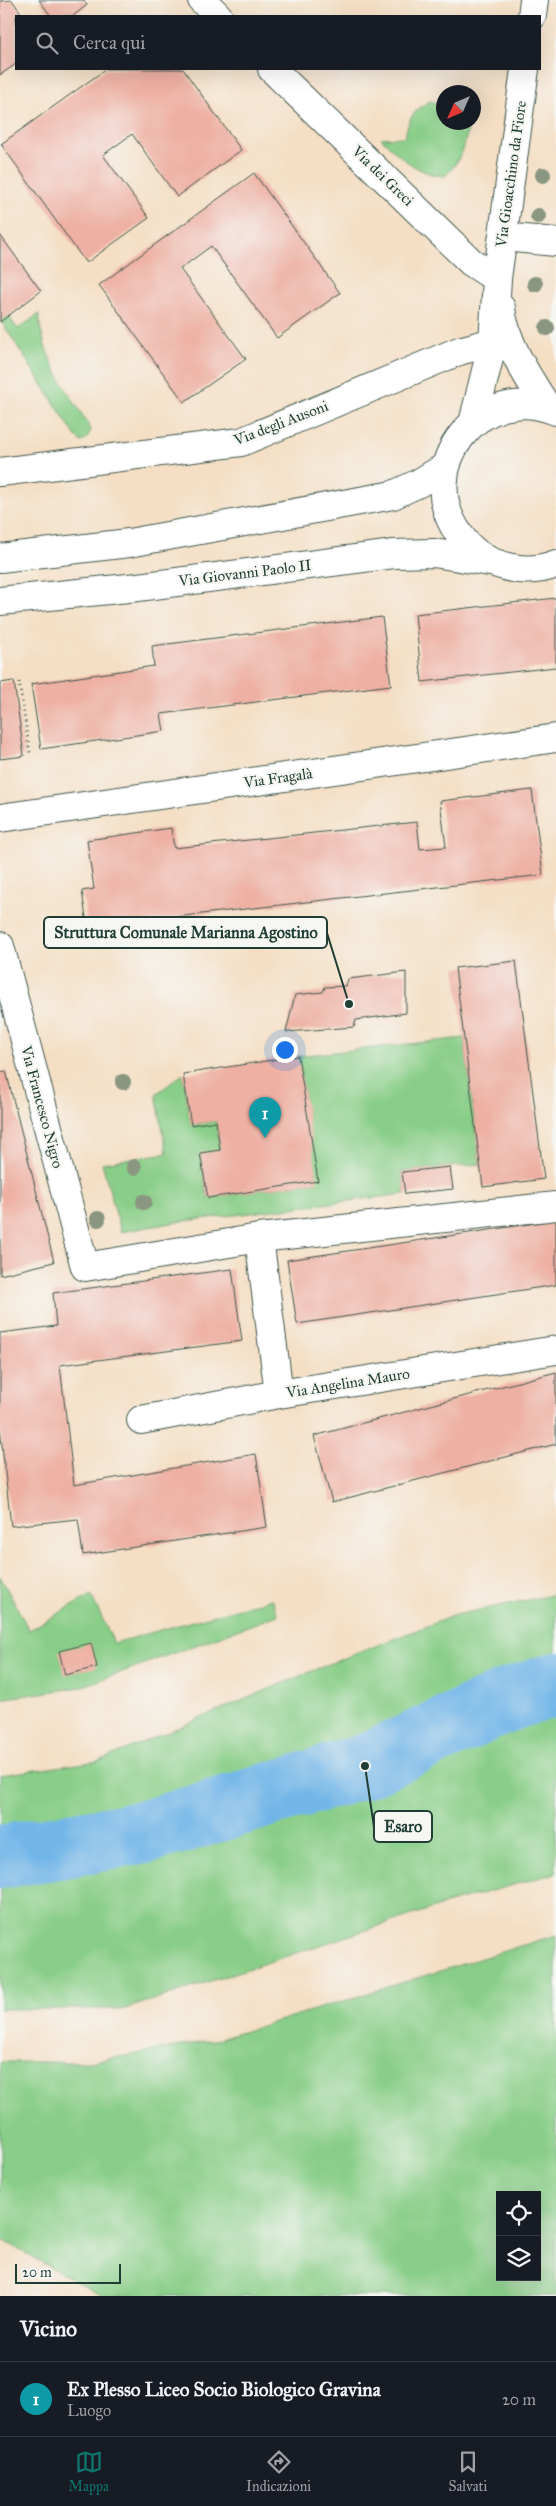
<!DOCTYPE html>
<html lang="it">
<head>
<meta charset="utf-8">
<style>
  :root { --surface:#171b24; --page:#242831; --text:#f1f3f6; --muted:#9ea1a6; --line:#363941; --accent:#0f766e }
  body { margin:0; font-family:"IM FELL Great Primer",serif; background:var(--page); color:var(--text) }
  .controls { position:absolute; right:15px; bottom:15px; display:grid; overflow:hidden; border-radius:0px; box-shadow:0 5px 20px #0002 }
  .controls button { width:45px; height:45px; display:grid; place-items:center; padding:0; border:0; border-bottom:1px solid var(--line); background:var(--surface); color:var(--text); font:25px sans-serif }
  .compass { position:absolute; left:436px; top:85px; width:45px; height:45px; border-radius:50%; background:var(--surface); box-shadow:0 5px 20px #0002; rotate:225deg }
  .scale { position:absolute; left:15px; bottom:12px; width:106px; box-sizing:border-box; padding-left:5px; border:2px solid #1f3d34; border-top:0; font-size:14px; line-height:18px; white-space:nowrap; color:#1f3d34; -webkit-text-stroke:4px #f6f6f2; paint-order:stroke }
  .you { position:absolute; left:284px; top:1049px; width:18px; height:18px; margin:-12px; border:4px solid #fff; border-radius:50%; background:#1a73e8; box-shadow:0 0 0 8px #1a73e833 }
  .badge { display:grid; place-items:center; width:32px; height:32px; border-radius:50%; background:var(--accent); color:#fff; font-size:16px; font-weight:700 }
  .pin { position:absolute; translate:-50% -41px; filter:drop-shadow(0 1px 2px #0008) }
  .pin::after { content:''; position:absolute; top:26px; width:18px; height:15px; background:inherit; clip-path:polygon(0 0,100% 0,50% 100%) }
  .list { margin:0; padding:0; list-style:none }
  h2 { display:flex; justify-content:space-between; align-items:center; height:65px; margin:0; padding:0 20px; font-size:21px }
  h2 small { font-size:16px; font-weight:400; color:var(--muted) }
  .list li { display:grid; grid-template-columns:32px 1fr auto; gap:15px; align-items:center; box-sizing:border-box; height:75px; padding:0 20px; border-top:1px solid var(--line) }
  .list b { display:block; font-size:19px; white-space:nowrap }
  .list p { margin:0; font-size:16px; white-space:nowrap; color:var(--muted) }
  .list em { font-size:16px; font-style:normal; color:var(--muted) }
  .icon { flex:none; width:28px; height:28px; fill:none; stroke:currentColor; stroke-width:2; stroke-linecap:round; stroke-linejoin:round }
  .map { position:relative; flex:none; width:556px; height:2296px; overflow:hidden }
  .search { position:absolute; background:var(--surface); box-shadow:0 5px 20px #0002; left:15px; right:15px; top:15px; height:55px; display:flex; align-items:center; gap:12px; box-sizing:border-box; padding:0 18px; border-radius:0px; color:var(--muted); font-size:19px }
  .sheet { height:140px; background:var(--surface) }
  nav { display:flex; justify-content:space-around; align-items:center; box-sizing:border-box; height:70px; border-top:1px solid var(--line); background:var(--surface); font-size:14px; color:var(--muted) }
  nav a { display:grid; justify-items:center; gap:2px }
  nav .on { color:var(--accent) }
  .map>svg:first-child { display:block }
  .green { fill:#89ce88; stroke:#54865e; fill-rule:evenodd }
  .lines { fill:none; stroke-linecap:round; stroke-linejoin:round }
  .river { stroke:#72b6e8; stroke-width:64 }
  .building { fill:#eeb0a3 }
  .minor-casing { stroke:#3f554a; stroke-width:30 }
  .path { stroke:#3f554a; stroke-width:3; stroke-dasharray:1 4; stroke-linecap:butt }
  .minor { stroke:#fff; stroke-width:28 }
  .tree { fill:#8a967f }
  .labels { text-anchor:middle; stroke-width:4.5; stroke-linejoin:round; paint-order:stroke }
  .street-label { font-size:15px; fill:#1f3d34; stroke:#f6f6f2 }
  .leader { fill:none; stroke:#1f3d34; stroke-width:2 }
  .callout-dot { fill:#1f3d34; stroke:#f6f6f2; stroke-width:2 }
  .callout { fill:#f6f6f2; stroke:#1f3d34; stroke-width:2 }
  .callout-label { font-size:16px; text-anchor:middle; font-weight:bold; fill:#1f3d34 }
</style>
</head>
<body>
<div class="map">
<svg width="556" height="2296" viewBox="0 0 556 2296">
  <rect width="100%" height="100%" fill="#f6f6f2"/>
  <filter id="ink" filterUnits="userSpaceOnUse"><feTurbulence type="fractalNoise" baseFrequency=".02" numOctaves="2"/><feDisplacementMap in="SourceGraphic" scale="10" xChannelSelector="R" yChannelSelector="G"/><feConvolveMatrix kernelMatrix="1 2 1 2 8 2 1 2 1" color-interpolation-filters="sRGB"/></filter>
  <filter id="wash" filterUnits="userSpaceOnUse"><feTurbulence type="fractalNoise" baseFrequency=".0096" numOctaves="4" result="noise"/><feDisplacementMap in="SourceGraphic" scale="20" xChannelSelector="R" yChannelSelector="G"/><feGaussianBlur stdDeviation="1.12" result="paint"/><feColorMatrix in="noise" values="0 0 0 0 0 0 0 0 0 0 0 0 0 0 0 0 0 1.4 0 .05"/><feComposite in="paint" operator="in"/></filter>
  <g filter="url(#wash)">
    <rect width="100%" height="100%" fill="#f4dfc5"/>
    <!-- green -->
    <path class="green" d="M430 101 443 105 444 122 469 123C466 143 461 162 445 176 418 175 399 156 381 138L405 137C408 119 414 109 430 101Z
      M39 314C41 357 69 392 91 429 89 435 88 440 81 442L77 438 1 321 8 316 18 329Z
      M464 1038 480 1164 402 1172 405 1194 177 1222 121 1232 102 1163 167 1153 156 1094 183 1074 191 1125 216 1121 220 1150 200 1154 208 1198 317 1181 298 1056Z
      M0 1576 29 1630 91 1595 114 1643 272 1599 278 1615 81 1687 0 1699Z
      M556 1594V1873L452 1902 125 2009H0V1775L99 1761 324 1666 455 1615Z
      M556 1935V2296H102L0 2239V2062H91L220 2039ZM500 2195H537V2277H500Z"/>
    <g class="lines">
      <!-- river -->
      <path class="river" d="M0 1857 145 1832 365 1766 508 1700 556 1684"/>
    </g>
    <g id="blocks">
      <!-- building -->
      <path class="building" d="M12 0 23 16H16V64L0 75V1Z
        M39 0H83L87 5 73 16H51Z
        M106 69H183L241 150 177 197 132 134 103 155 149 218 86 263 1 144Z
        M254 173 340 293 277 338 211 246 180 269 246 359 184 402 99 285Z
        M0 235 41 291 0 322Z
        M556 598V667L422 682 415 614Z
        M382 617 391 685 161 714 164 731 41 749 31 684 154 666 152 646Z
        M14 681 24 756 0 759V683Z
        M532 790 543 875 184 916 88 931 82 891 94 889 87 840 171 828 174 848 417 822 420 849 446 847 440 801Z
        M516 961 544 1179 483 1187 455 968Z
        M406 972V1013L356 1020 354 1027 286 1032 295 995 323 992 325 987 346 986 348 979Z
        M298 1056 318 1181 208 1198 200 1153 220 1150 216 1121 191 1125 183 1074Z
        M6 1071 54 1262 0 1275V1072Z
        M450 1167 453 1189 405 1194 402 1172Z
        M556 1220V1285L297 1324 287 1260Z
        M232 1269 242 1341 60 1365 74 1485 256 1454 267 1527 83 1555 78 1519 11 1526 0 1427V1333L56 1326 53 1293Z
        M556 1372V1444L332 1502 314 1436Z
        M91 1643 97 1667 65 1675 59 1651Z"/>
    </g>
  </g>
  <g filter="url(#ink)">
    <use href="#blocks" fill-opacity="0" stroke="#3f554a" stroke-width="1"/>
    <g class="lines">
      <!-- minor casing -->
      <g class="minor-casing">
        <path id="minor" d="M202 0 218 16
          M532 16 534 0
          M272 69 471 262 497 279
          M503 237 556 242
          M501 308C505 343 528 377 547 407
          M556 411C480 379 412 468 459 534 469 549 483 560 501 565 519 571 538 571 556 564
          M473 423 493 342 497 279 525 69
          M0 472 241 442 459 351 493 342
          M0 558 129 543 393 495 419 483 445 467
          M0 601 138 587 394 554 434 553 490 562
          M0 818 556 738
          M0 946 85 1267 259 1238 556 1206
          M259 1238 279 1394
          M141 1420 279 1394 556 1350"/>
      </g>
      <!-- path -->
      <path class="path" d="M19 682 30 753"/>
      <!-- minor -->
      <use href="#minor" class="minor"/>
    </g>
    <!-- trees -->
    <g class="tree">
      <circle cx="543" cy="175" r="8"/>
      <circle cx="538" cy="216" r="8"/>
      <circle cx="535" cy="284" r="8"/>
      <circle cx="547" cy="328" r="8"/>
      <circle cx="123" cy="1082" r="8"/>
      <circle cx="134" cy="1167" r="8"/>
      <circle cx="144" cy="1202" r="8"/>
      <circle cx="98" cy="1219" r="8"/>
    </g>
  </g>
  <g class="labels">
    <!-- street labels -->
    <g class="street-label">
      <text transform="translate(511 174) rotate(-82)" y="5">Via Gioacchino da Fiore</text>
      <text transform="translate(383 176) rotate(44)" y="5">Via dei Greci</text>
      <text transform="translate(281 423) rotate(-21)" y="5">Via degli Ausoni</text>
      <text transform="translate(245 573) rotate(-7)" y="5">Via Giovanni Paolo II</text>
      <text transform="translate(278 778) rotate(-8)" y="5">Via Fragalà</text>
      <text transform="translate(42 1107) rotate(75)" y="5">Via Francesco Nigro</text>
      <text transform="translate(348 1383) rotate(-9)" y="5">Via Angelina Mauro</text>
    </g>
  </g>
  <!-- callouts -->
  <path class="leader" d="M349 1004L327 933M365 1766L374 1827"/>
  <g class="callout-dot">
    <circle cx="349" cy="1004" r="5"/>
    <circle cx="365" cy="1766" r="5"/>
  </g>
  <g class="callout">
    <rect x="44" y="917" width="283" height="31" rx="5"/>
    <rect x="374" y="1811" width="58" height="31" rx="5"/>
  </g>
  <g class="callout-label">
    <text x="186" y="938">Struttura Comunale Marianna Agostino</text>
    <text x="403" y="1832">Esaro</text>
  </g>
</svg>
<div class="controls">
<button><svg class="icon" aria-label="locate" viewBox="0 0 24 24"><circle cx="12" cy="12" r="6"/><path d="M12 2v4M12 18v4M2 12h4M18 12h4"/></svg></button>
<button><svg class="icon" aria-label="layers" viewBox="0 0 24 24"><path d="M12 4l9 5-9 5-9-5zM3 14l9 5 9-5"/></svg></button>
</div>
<svg class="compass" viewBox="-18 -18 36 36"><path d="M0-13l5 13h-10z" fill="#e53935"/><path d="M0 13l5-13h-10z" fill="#9ea1a6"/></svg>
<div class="scale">20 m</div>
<div class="you"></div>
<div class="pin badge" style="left:265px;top:1138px;background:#0f9aa8">1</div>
<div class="search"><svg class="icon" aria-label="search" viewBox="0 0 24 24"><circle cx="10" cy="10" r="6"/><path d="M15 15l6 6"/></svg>Cerca qui</div>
</div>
<section class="sheet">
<h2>Vicino<small></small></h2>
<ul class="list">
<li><span class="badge" style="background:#0f9aa8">1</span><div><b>Ex Plesso Liceo Socio Biologico Gravina</b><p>Luogo</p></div><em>20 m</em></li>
</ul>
</section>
<nav>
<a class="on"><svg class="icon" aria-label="map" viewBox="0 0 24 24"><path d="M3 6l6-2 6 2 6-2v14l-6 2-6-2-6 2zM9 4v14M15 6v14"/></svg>Mappa</a>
<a><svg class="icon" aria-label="directions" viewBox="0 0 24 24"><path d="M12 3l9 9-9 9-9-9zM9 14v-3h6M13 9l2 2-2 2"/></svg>Indicazioni</a>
<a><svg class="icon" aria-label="saved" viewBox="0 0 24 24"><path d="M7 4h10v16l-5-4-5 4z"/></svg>Salvati</a>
</nav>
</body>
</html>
